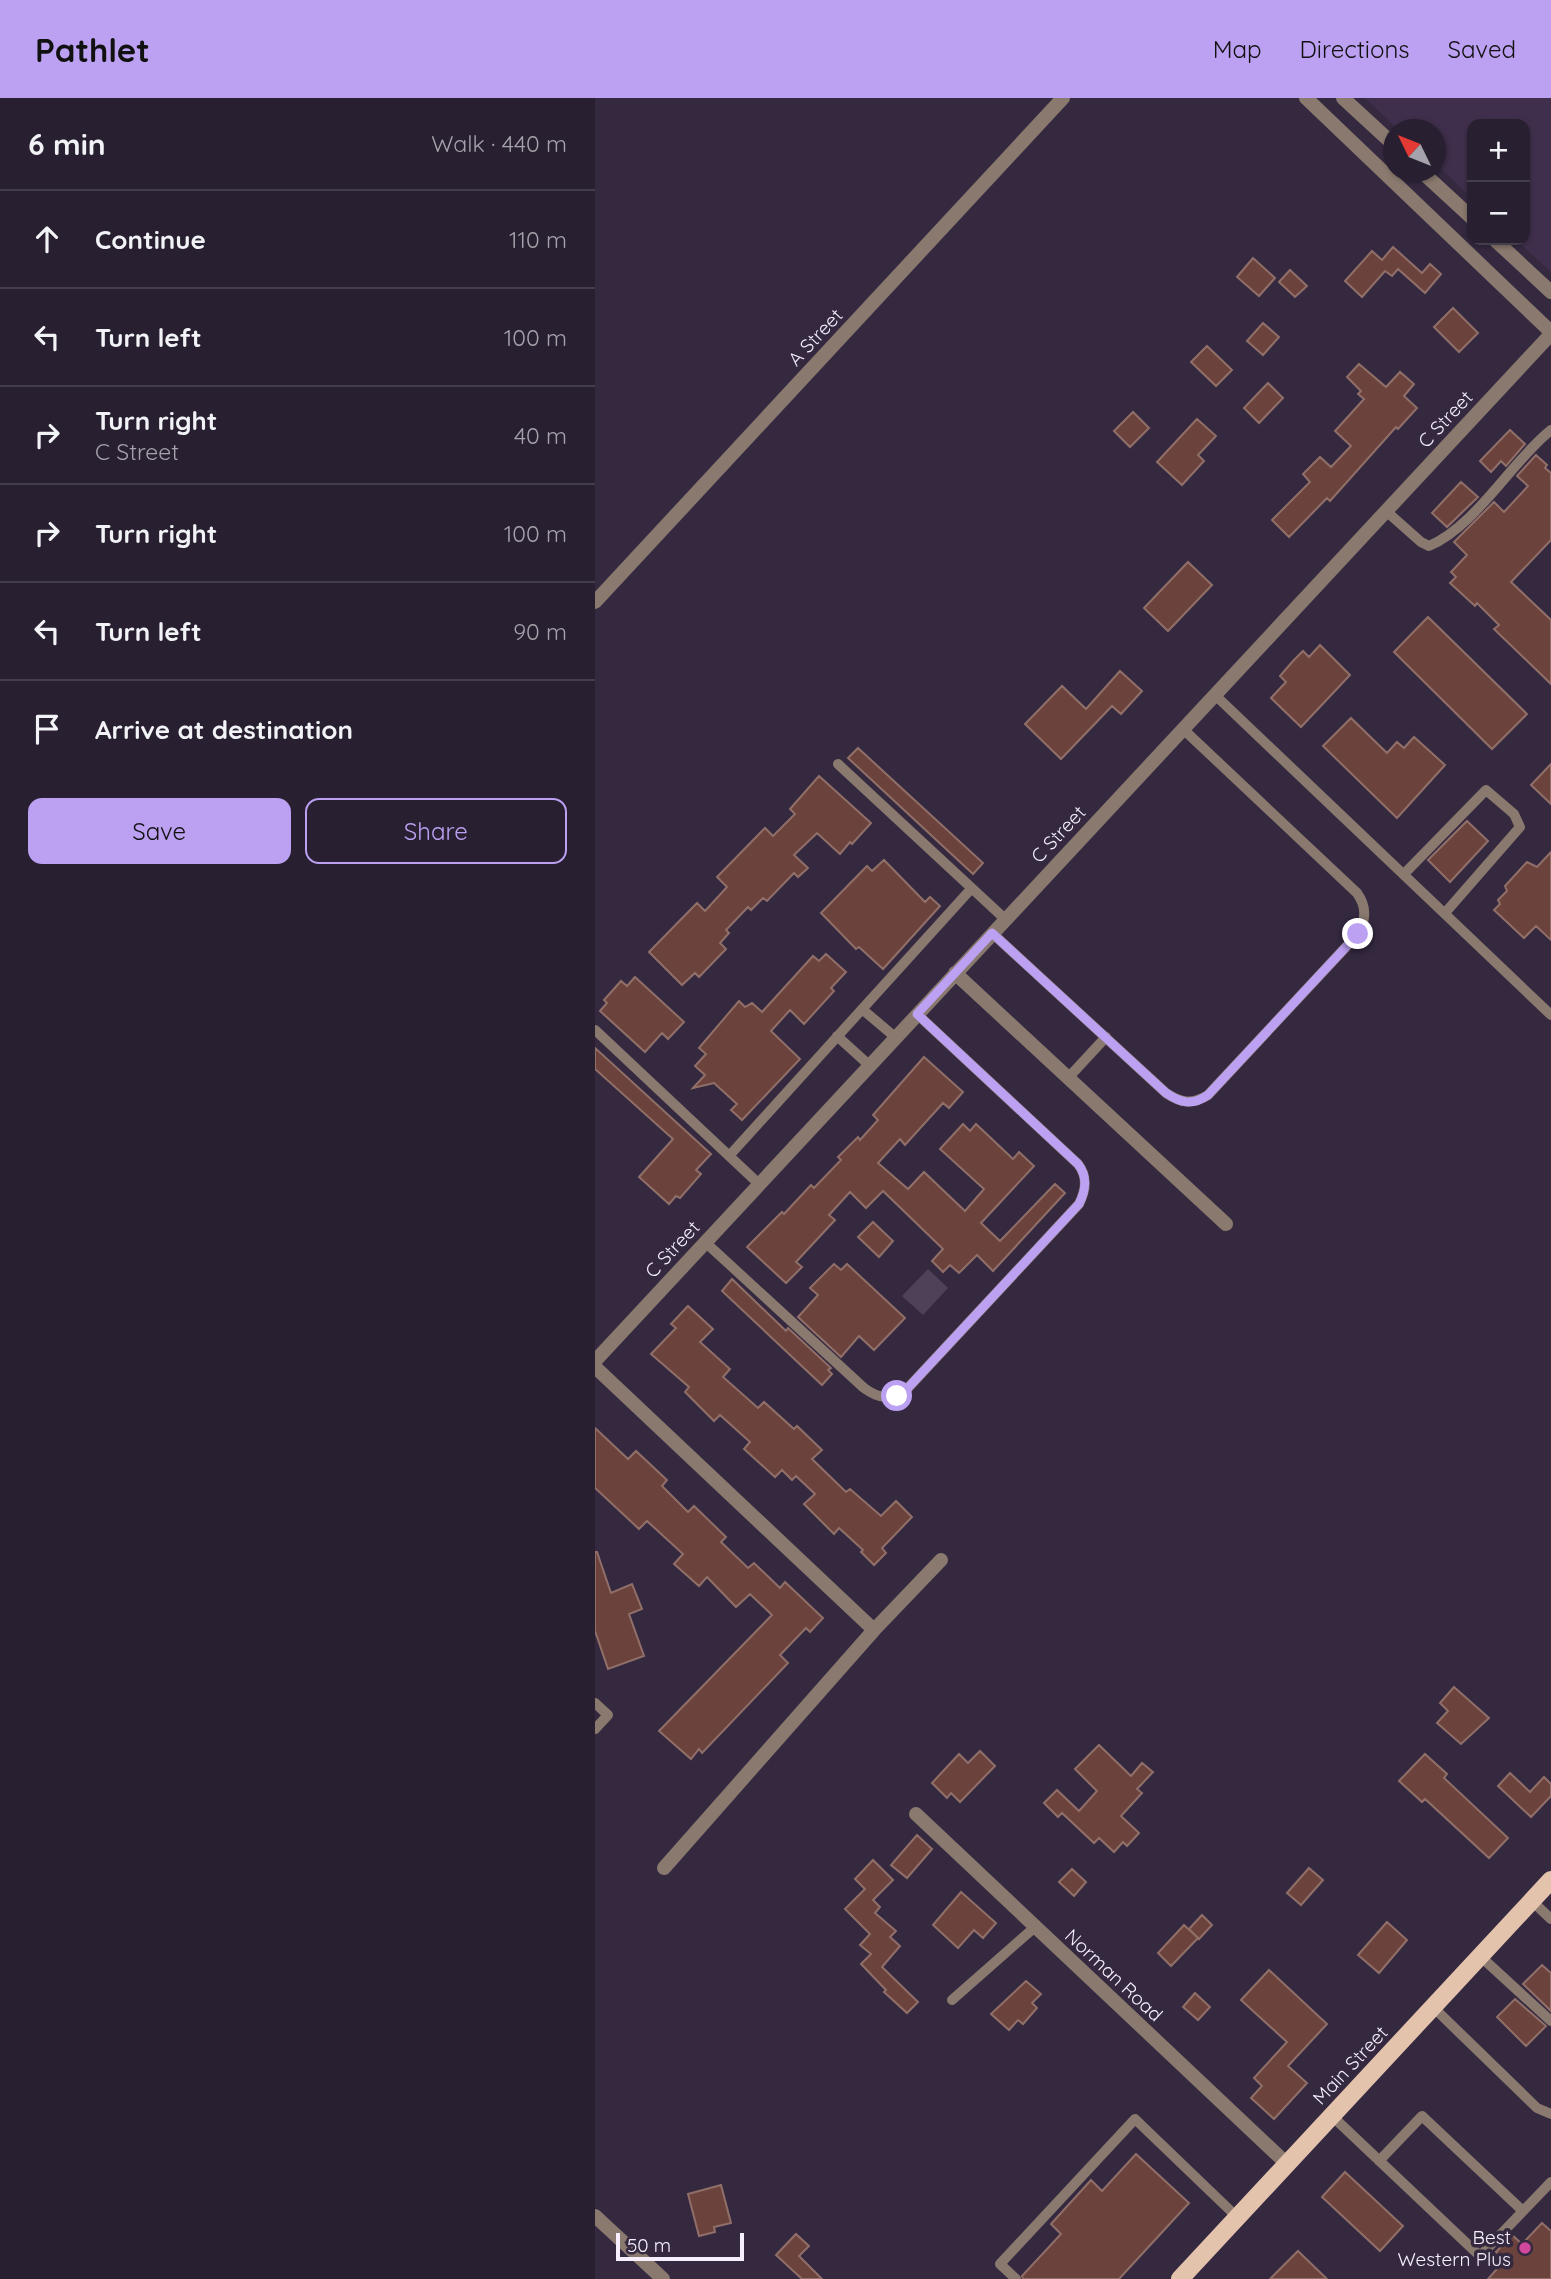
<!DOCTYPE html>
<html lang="en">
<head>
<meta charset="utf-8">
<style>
  :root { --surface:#281f30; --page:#302738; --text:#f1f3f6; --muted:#a5a2ab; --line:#443d4c; --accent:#bca0f2 }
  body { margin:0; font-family:Quicksand,sans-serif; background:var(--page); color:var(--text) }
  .controls { position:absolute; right:21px; top:21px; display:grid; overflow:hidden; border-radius:14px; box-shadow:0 2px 5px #0004 }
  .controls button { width:63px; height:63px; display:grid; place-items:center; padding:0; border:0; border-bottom:2px solid var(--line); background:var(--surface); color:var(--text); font:35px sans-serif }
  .compass { position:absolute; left:788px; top:21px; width:63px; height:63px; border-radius:50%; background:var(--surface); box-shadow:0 2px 5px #0004; rotate:313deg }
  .scale { position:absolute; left:21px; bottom:18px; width:128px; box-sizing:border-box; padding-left:7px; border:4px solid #f7effe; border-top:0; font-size:19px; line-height:24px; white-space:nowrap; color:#f7effe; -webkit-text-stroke:5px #352940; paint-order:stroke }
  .stop { position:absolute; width:21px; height:21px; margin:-16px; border:5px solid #bca0f2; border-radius:50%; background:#fff }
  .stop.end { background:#bca0f2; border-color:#fff; box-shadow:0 2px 7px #0008 }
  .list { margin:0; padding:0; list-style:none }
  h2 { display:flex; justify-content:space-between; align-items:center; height:91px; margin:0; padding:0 28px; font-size:30px }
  h2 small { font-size:23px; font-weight:400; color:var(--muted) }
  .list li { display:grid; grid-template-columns:46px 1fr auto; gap:21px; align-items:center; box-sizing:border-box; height:98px; padding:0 28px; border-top:2px solid var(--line) }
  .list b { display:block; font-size:26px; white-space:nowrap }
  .list p { margin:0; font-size:23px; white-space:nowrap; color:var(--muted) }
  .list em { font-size:23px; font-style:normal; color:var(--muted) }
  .actions { display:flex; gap:14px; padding:21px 28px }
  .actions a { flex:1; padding:16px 0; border:2px solid var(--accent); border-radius:14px; text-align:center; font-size:24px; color:var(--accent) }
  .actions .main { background:var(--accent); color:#111 }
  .icon { flex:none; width:38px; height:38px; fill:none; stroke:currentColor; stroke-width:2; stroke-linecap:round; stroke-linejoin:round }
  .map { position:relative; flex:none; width:956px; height:2181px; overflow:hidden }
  header { display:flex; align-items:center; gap:42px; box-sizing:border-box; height:98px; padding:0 35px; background:var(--accent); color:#111 }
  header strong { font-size:33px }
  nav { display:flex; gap:38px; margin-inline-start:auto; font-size:24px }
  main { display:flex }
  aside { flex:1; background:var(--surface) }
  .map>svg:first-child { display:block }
  .built { fill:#3f2f4c }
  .green { fill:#4e4259 }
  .building { fill:#6b433c; stroke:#916f69; stroke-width:2 }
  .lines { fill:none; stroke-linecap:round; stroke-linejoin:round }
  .service { stroke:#89796e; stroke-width:10 }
  .minor { stroke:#89796e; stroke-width:14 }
  .tertiary { stroke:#89796e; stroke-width:14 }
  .primary { stroke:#e4c3ac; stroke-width:18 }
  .route { stroke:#bca0f2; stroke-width:9 }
  .hotel-dot { fill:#d1479c; stroke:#352940; stroke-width:2.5 }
  .labels { text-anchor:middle; stroke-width:7; stroke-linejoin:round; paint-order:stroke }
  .street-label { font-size:19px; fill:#f7effe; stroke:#352940 }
  .poi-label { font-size:19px; fill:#f7effe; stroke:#352940; text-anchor:end }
</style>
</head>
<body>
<header>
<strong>Pathlet</strong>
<nav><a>Map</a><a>Directions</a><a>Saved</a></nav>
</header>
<main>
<aside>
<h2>6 min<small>Walk · 440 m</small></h2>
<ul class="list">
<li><svg class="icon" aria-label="ahead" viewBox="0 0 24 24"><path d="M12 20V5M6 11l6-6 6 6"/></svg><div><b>Continue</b></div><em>110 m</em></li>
<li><svg class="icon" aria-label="left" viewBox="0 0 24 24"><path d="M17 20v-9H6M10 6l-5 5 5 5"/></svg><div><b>Turn left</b></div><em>100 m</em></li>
<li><svg class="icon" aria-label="right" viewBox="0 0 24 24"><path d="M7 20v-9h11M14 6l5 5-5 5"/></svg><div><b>Turn right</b><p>C Street</p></div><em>40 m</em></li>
<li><svg class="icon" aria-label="right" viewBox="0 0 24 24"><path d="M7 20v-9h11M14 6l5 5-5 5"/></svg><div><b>Turn right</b></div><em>100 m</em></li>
<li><svg class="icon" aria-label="left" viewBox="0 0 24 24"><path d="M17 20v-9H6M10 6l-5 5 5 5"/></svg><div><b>Turn left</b></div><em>90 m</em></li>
<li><svg class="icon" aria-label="arrive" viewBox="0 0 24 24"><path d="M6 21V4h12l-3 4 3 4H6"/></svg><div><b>Arrive at destination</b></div></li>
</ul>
<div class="actions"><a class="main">Save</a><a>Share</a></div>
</aside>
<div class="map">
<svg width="956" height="2181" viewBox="0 0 956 2181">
  <rect width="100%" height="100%" fill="#352940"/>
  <!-- built -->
  <path class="built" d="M770 0H956V174L921 142H930V26H877V101L841 66V32L803 31Z"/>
  <!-- green -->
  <path class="green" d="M333 1171 353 1190 328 1217 307 1198Z"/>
  <!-- building -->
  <path class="building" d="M798 149 827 175 835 166 846 176 830 195 803 171 797 178 790 173 767 199 750 183 777 153 787 162Z
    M658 160 680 180 664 198 642 179Z
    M695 172 712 188 700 199 684 184Z
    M858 210 883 235 864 254 839 229Z
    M668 225 684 239 668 257 652 243Z
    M612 248 637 272 621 288 596 264Z
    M764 266 791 289 805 274 819 286 809 298 822 310 803 331 801 329 735 403 732 400 694 439 677 422 715 384 708 376 725 359 736 369 756 348 740 333 769 301 763 296 766 293 752 279Z
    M673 285 688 300 664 325 649 310Z
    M538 314 554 330 535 349 519 333Z
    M602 321 621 338 603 357 609 363 587 387 562 364Z
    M915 332 930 346 911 368 906 363 896 374 885 363Z
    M941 357 952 367 950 370 956 375V442L916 484 956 522V586L899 531 904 527 882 505 880 508 855 485 861 479 856 474 872 457 859 444 899 404 909 414 933 388 922 378Z
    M866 384 883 399 852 429 837 415Z
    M593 464 617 487 573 533 549 510Z
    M833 519 932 616 897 651 799 554Z
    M725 547 755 577 706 629 676 600 691 584 685 578 698 563 708 553 714 559Z
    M525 573 547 593 526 616 517 608 466 661 430 626 467 588 491 611Z
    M756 620 792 655 802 644 809 650 819 639 850 667 802 720 728 648Z
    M263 650 388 765 378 776 253 660Z
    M956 666V706L936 687Z
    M224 678 276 725 257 746 255 744 245 756 222 735 199 757 213 770 203 779 199 775 172 803 168 800 156 812 153 809 131 832 134 835 125 845 131 851 104 879 100 875 87 887 54 854 102 805 110 813 132 789 122 779 170 730 178 738 200 716 195 711Z
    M872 723 893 743 855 784 833 762Z
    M956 754V842L941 828 929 840 899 812 905 806 903 802 912 793 910 788 932 764 942 769Z
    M289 762 330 804 335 799 345 808 288 871 264 849 261 851 226 815 272 768 277 773Z
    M231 856 251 874 236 890 239 893 209 926 195 912 176 933 205 961 147 1022 136 1012 142 1006 119 985 98 990 110 977 100 968 111 956 104 950 144 903 150 909 157 905 167 914 218 858 224 863Z
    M40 879 89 924 73 941 67 935 50 954 5 913 12 905 9 902 26 883 32 888Z
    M0 950 116 1056 101 1072 106 1076 85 1100 81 1098 74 1106 44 1079 78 1041 0 971Z
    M329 959 368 994 354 1010 348 1005 310 1047 305 1041 283 1065 313 1091 329 1074 370 1113 389 1091 345 1051 368 1026 375 1033 381 1026 418 1061 424 1054 439 1068 386 1125 405 1143 460 1086 470 1095 398 1173 382 1157 364 1175 355 1167 348 1174 337 1163 348 1151 288 1093 271 1110 255 1094 234 1117 240 1122 201 1164 207 1169 191 1185 152 1149 187 1114 189 1116 216 1087 219 1090 246 1062 243 1059 263 1039 265 1042 283 1022 278 1017Z
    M278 1124 298 1143 284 1159 263 1139Z
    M239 1166 246 1172 252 1166 310 1220 279 1252 264 1238 246 1259 203 1219 223 1197 215 1190Z
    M137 1181 191 1233 193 1230 236 1270 233 1272 237 1276 227 1287 127 1193Z
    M93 1208 118 1231 105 1244 135 1271 128 1279 163 1310 169 1304 199 1331 202 1328 227 1352 217 1361 251 1394 255 1391 286 1418 301 1403 317 1419 287 1450 291 1455 279 1467 266 1454 268 1452 244 1430 239 1436 209 1406 220 1396 201 1378 197 1382 187 1372 180 1379 149 1351 155 1344 125 1317 119 1323 90 1294 94 1289 56 1256 81 1230 76 1226Z
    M0 1330 33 1361 41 1353 72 1382 67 1388 93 1414 99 1408 131 1439 126 1444 153 1470 159 1465 185 1490 190 1484 228 1520 215 1534 211 1530 185 1557 193 1565 107 1655 104 1651 96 1661 64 1633 177 1517 155 1496 141 1509 112 1479 104 1488 79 1466 88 1456 52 1423 44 1431 0 1390Z
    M0 1454H2L16 1495 37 1486 47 1511 34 1516 49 1558 13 1571 0 1533Z
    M859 1589 894 1620 866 1646 842 1625 853 1613 845 1605Z
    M504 1647 536 1678 547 1665 558 1674 542 1691 547 1695 526 1718 544 1735 532 1748 528 1744 519 1754 504 1740 499 1745 467 1715 463 1719 449 1705 462 1692 484 1713 502 1693 480 1671Z
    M385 1653 400 1668 365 1704 356 1695 352 1700 337 1685 364 1656 373 1665Z
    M830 1656 852 1676 849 1680 913 1740 894 1760 830 1701 827 1704 804 1683Z
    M915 1675 935 1694 949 1679 956 1686V1698L936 1719 903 1688Z
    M322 1737 337 1751 312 1780 296 1767Z
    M278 1762 298 1782 278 1802 285 1809 280 1815 301 1833 295 1839 305 1848 287 1869 323 1904 312 1915 289 1894 291 1892 266 1866 276 1856 265 1847 275 1836 250 1811 270 1791 260 1781Z
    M714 1770 728 1782 706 1807 692 1795Z
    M477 1771 491 1784 479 1798 464 1784Z
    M366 1794 401 1825 388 1840 379 1832 363 1850 338 1827Z
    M607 1817 617 1827 604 1841 594 1831Z
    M792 1824 812 1842 784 1875 763 1857Z
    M589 1827 603 1840 576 1868 563 1855Z
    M947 1867 956 1875V1913L928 1886Z
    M674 1872 732 1926 693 1968 712 1985 679 2021 656 2000 667 1988 659 1980 692 1944 646 1902Z
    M431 1883 446 1896 437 1905 442 1910 428 1926 423 1922 414 1932 396 1916Z
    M600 1895 615 1909 603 1922 588 1909Z
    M920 1901 951 1928 931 1948 902 1919Z
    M541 2056 594 2105 524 2181H428L427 2178 466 2136 456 2126 496 2082 507 2093Z
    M750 2074 808 2128 785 2153 727 2099Z
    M126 2087 136 2125 119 2129 120 2134 104 2138 93 2096Z
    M947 2125 956 2133V2181H893L910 2162 901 2154 917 2137 927 2146Z
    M201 2136 214 2148 204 2158 227 2181H207L181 2157Z
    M703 2153 732 2181H675Z"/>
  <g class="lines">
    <!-- service -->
    <path class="service" d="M791 413 826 444 834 448C881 428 916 364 956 332
      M620 597 956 917
      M243 666 410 821
      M809 776 891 692 919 716 925 729 850 815
      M397 835 571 995C586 1005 597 1007 613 997L763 836C771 821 772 809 762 795L588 631
      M267 911 300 939
      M0 932 164 1086
      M242 938 274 967
      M473 980 511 939
      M134 1058 376 791
      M110 1144 269 1290C284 1301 295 1302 311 1292L484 1106C491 1092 493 1079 483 1066L322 916
      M0 1605 13 1617 0 1631
      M937 1803 956 1821
      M885 1858 956 1923
      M357 1902 440 1829
      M838 1909 942 2010 956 2016
      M736 2017 885 2158 956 2084
      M784 2063 827 2018 928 2113
      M421 2181 405 2166 540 2021 642 2119"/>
    <!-- minor -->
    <path class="minor" d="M0 504 468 0
      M360 875 631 1126
      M0 1263 956 236
      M0 1269 279 1532
      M321 1716 691 2065
      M69 1770 279 1532 346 1462"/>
    <!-- tertiary -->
    <path class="tertiary" d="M711 0 956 234
      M748 0 799 47
      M827 74 877 120
      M900 142 956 194
      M0 2118 68 2181"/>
    <!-- primary -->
    <path class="primary" d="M585 2181 956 1782"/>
  </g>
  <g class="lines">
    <!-- route -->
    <path class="route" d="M302 1298 311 1292 484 1106C491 1092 493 1079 483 1066L322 916 397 835 571 995C586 1005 597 1008 613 997L763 836"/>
  </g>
  <!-- markers -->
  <circle class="hotel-dot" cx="930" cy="2150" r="7"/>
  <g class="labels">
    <!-- street labels -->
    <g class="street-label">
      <text transform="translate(220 239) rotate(-47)" y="7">A Street</text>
      <text transform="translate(850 321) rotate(-47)" y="7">C Street</text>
      <text transform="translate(463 736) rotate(-47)" y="7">C Street</text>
      <text transform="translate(77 1151) rotate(-47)" y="7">C Street</text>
      <text transform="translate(519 1877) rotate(43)" y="7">Norman Road</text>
      <text transform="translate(755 1967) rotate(-47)" y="7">Main Street</text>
    </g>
    <!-- poi labels -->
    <g class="poi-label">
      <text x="916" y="2146">Best<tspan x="916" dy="22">Western Plus</tspan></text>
    </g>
  </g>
</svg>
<div class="controls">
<button>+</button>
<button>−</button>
</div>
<svg class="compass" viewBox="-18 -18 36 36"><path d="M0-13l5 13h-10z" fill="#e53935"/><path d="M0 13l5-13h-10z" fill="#a5a2ab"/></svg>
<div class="scale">50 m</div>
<div class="stop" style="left:302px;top:1298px"></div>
<div class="stop end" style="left:763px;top:836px"></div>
</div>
</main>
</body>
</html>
